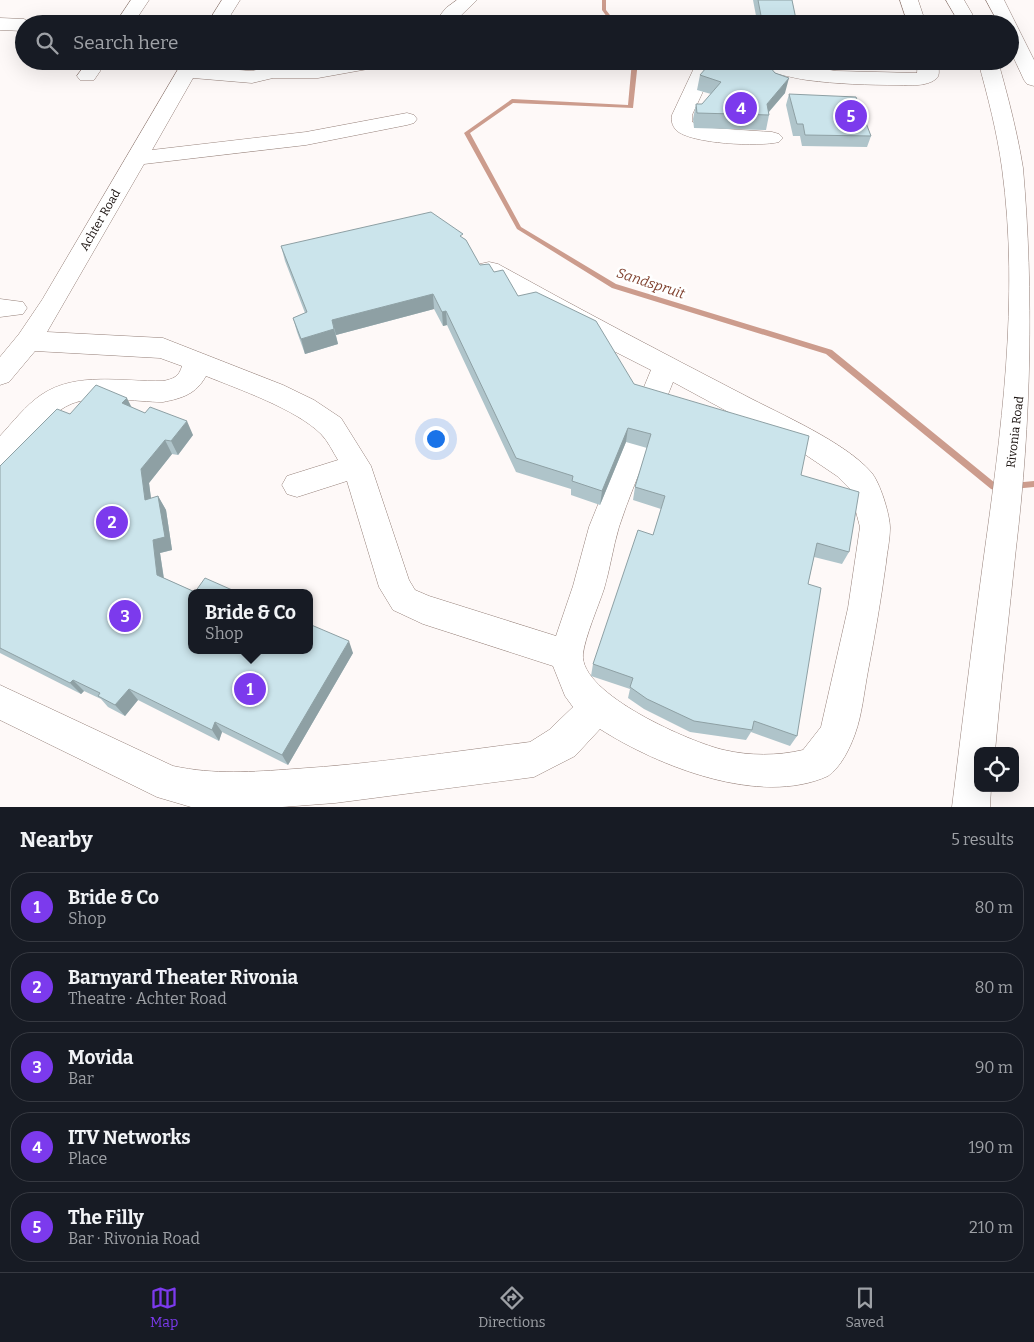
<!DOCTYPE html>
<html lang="en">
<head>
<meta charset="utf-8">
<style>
  :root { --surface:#171b24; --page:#20242c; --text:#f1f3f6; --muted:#9ea1a6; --line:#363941; --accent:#7c3aed }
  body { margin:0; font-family:Bitter,serif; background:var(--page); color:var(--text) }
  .controls { position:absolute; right:15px; bottom:15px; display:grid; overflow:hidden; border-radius:10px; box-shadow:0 5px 20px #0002 }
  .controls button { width:45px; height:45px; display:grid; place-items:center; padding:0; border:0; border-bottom:1px solid var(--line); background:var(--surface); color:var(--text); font:25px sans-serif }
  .you { position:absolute; left:435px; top:438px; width:18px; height:18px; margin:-12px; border:4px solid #fff; border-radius:50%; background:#1a73e8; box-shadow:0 0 0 8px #1a73e833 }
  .badge { display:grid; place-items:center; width:32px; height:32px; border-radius:50%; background:var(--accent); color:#fff; font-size:16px; font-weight:700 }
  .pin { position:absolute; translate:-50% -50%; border:2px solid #fff; box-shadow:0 1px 5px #0006 }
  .popup { position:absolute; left:188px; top:589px; width:125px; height:65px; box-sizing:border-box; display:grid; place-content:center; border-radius:10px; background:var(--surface); filter:drop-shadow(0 1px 4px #0005); font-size:16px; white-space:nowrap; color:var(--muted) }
  .popup b { font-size:19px; color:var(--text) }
  .popup::after { content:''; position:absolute; left:50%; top:100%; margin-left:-10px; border:10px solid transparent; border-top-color:var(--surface) }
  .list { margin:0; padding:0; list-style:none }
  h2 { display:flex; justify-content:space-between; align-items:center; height:65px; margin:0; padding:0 20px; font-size:21px }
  h2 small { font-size:16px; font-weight:400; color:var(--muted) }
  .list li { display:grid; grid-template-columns:32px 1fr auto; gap:15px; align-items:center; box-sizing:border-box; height:70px; margin:0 10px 10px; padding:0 10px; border:1px solid var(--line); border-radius:20px }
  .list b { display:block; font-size:19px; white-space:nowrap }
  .list p { margin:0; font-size:16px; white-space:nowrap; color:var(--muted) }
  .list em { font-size:16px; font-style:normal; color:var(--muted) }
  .icon { flex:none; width:28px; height:28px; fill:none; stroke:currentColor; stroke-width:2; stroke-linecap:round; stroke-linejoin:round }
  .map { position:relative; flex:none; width:1034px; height:807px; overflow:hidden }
  .search { position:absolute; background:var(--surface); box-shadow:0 5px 20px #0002; left:15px; right:15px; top:15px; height:55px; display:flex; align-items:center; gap:12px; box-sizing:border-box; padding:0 18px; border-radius:28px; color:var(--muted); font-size:19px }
  .sheet { height:465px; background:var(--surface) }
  nav { display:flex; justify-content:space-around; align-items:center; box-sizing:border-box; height:70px; border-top:1px solid var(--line); background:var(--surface); font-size:14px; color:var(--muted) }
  nav a { display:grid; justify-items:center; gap:2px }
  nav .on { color:var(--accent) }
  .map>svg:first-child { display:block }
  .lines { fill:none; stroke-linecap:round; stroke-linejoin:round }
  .stream { fill:#cc9c8d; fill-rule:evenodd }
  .minor-casing { stroke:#958079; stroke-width:1 }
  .major-casing { stroke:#958079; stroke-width:1 }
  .minor { fill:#fff; fill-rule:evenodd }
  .major { fill:#fff; fill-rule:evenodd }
  .wall { fill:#afc4ca }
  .shaded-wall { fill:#8ea0a4 }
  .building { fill:#cbe4eb; stroke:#8ea0a4 }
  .labels { text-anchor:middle; stroke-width:5; stroke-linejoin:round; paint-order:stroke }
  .street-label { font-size:12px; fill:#1a120f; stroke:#fff }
  .water-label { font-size:14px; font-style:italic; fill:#80422f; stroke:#fff }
</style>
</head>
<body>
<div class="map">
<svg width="1034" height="807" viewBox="0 0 1034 807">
  <rect width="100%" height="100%" fill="#fef9f8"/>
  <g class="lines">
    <!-- stream -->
    <path class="stream" d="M602 0H606V10L617 24H612L602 10Z
      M632 61H638L633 108 513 103 470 133 521 227 616 284 832 350 995 483 1005 484 1006 486 1005 488 994 490 991 489 826 354 612 288 517 229 464 133 512 99 628 105Z
      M1034 481V487L1014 489 1011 488 1010 486 1011 484 1014 483Z"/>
    <!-- minor casing -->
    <g class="minor-casing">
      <path id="minor" d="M131 0H149L133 24H115Z
        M222 0H240L225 24H207Z
        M457 0H477L452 24H433L446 8Z
        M900 0H918L926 24H908Z
        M0 18 24 19 32 24H24V31L0 30Z
        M88 61H107L94 80H80L77 76Z
        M183 61H203L199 67 252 71 273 66H318L349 61H388L386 65 379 67 318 78H273L252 83 193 78 152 150 306 132 407 113 414 115 417 119 414 123 407 125 306 145 144 164 47 332 163 338 283 385 314 400 341 418 371 466 409 580 415 590 429 596 556 636 573 586 589 527 622 445 626 437 636 434 646 437 650 445C640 472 628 499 619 527 613 547 610 569 604 589 598 607 585 637 583 654 579 694 692 743 724 750 750 756 777 756 803 750L821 727 848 608 860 527 850 489 837 476 797 449 673 382 661 412 651 415 641 412 637 404 651 370 584 336 480 276 477 270 480 264 489 262 498 264C579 309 661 352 744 395 780 414 845 442 871 472 880 482 890 515 890 528 890 540 887 552 886 563 881 599 875 635 868 671 864 692 862 715 855 734 850 748 841 767 828 776 760 807 658 766 600 729L575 756 534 777 335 803 282 807H191L157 797 0 720V685L173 766C215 775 252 772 294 769 373 764 451 752 530 742L549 730 573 707 565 696 553 666 423 624 393 610 379 587 347 481 297 497 287 494 282 485 287 476 338 460C333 452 328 441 321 434 296 409 238 389 206 376 196 394 183 398 163 402 137 402 94 394 71 404 40 417 28 458 0 468V436C13 422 25 406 41 395 76 371 123 382 163 381 173 379 179 377 182 366L160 358 35 351 9 382 0 385V357L19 334 42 300Z
        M700 61H772L836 71 917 73 918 61H938C938 67 941 75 936 79 926 87 910 85 899 85 868 85 837 84 807 80 778 76 742 60 713 70L692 115V122L712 128 772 132 779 134 783 138 779 142C760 147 690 144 676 130 672 125 671 121 672 115L695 66Z
        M0 299 23 302 27 308 23 314 0 317Z"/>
    </g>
    <!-- major casing -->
    <g class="major-casing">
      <path id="major" d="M946 0H964L978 24H960Z
        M986 0H1004L1034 60V86L1027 84 1024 80 1010 50V24H999Z
        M978 61H998C1008 97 1017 131 1023 168 1034 293 1031 423 1016 548 1009 615 1001 683 995 751H978V788H991L990 807H952C962 726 972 644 983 563 1001 433 1020 299 1002 168 997 132 988 97 978 61Z"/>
    </g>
    <!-- minor -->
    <use href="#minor" class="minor"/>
    <!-- major -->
    <use href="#major" class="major"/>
  </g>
  <!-- wall -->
  <path class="wall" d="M753 0H792L797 24H754V21H757Z
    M700 75 785 93 769 112V115L766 130 694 128 693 119 696 104H702L711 94 697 90Z
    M789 94 871 136 867 147 802 146 800 136H793L786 105Z
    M464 238 480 265 494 272 518 296 634 384 801 475 849 552 842 564 814 557 808 584 797 736 790 746 751 732 746 740 690 732 644 709 628 698 630 689 591 676 593 664 653 535 661 509 633 500 635 487 647 448 626 442 600 505 571 495V489L516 472 447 325 443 326 434 309 336 335 338 344 305 354 297 332 293 318 305 313 285 261 281 246Z
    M131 407 193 435 178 455 172 454 149 483 151 499 158 496 166 510 172 550 160 553 164 578 195 592 353 653 288 765 222 732 219 741 138 700 125 716 108 707 101 699 84 691 81 694 0 653V466Z"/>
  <!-- shaded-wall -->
  <path class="shaded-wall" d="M789 78 785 93 766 115 767 104Z
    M433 294 434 309 336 335 332 320Z
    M446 311 447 325 443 326 442 312Z
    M334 329 338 344 305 354 301 339Z
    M127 398 134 412 122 403Z
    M187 421 193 435 178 455 171 441Z
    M628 428 626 442 600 505 602 491Z
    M165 440 172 454 149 483 153 513 145 500 141 469Z
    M158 496 166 510 172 550 160 553 165 587 157 575 153 540Z
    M349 641 353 653 288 765 282 755Z
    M73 680 84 691 81 694 70 683Z
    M129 689 138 700 125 716 115 705Z
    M215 722 222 732 219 741 212 730Z"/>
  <!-- building -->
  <path class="building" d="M758 0H792L797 24H755L754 21H762Z
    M712 61H753L769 66 775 73 789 78 767 104 769 115 697 113 696 104H702L721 82 700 75Z
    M789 94 856 97 871 136 805 135 803 124H797Z
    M431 212 463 234 460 236 466 240 480 265 489 264 494 272 503 270 518 296 536 292 596 321 634 384 809 436 801 475 859 492 849 552 817 543 808 584 821 588 797 736 754 721 752 730 694 721 647 699 630 687 633 678 593 664 638 530 653 535 665 496 635 487 651 434 628 428 602 491 572 481 573 476 516 458 446 311 442 312 433 294 332 320 334 329 301 339 293 318 307 312 281 246Z
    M96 385 127 398 122 403 145 413 150 407 187 421 171 441 165 440 141 469 145 500 158 496 165 537 153 540 157 575 195 592 205 578 239 593H191V650H309V624L349 641 282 755 215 722 212 730 129 689 115 705 98 696 100 693 73 680 70 683 0 648V466L57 409 70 414Z"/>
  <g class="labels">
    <!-- street labels -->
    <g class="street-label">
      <text transform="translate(100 220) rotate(-60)" y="4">Achter Road</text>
      <text transform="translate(1015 432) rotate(-83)" y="4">Rivonia Road</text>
    </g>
    <!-- water labels -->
    <g class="water-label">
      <text transform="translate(651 283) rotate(18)" y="5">Sandspruit</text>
    </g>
  </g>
</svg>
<div class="controls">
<button><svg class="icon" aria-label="locate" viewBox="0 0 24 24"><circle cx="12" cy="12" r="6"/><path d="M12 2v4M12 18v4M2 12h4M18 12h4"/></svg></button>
</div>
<div class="you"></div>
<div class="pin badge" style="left:250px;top:689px">1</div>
<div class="popup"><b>Bride &amp; Co</b>Shop</div>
<div class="pin badge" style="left:112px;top:522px">2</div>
<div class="pin badge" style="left:125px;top:616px">3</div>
<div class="pin badge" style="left:741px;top:108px">4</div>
<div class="pin badge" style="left:851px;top:116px">5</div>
<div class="search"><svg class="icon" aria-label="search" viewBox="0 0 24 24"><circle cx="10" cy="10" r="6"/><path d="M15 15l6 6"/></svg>Search here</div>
</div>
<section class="sheet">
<h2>Nearby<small>5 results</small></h2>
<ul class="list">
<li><span class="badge">1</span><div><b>Bride &amp; Co</b><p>Shop</p></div><em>80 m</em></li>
<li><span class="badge">2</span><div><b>Barnyard Theater Rivonia</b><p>Theatre · Achter Road</p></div><em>80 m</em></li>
<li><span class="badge">3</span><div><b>Movida</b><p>Bar</p></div><em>90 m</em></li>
<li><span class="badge">4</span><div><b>ITV Networks</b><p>Place</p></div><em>190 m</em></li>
<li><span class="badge">5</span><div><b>The Filly</b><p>Bar · Rivonia Road</p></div><em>210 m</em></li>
</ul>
</section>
<nav>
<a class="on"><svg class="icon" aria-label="map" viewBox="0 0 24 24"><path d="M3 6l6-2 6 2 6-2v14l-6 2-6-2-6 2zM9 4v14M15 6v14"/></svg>Map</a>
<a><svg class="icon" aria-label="directions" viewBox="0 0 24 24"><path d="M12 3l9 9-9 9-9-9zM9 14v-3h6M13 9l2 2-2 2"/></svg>Directions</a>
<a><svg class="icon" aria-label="saved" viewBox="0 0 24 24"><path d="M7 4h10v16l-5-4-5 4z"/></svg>Saved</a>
</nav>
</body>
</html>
